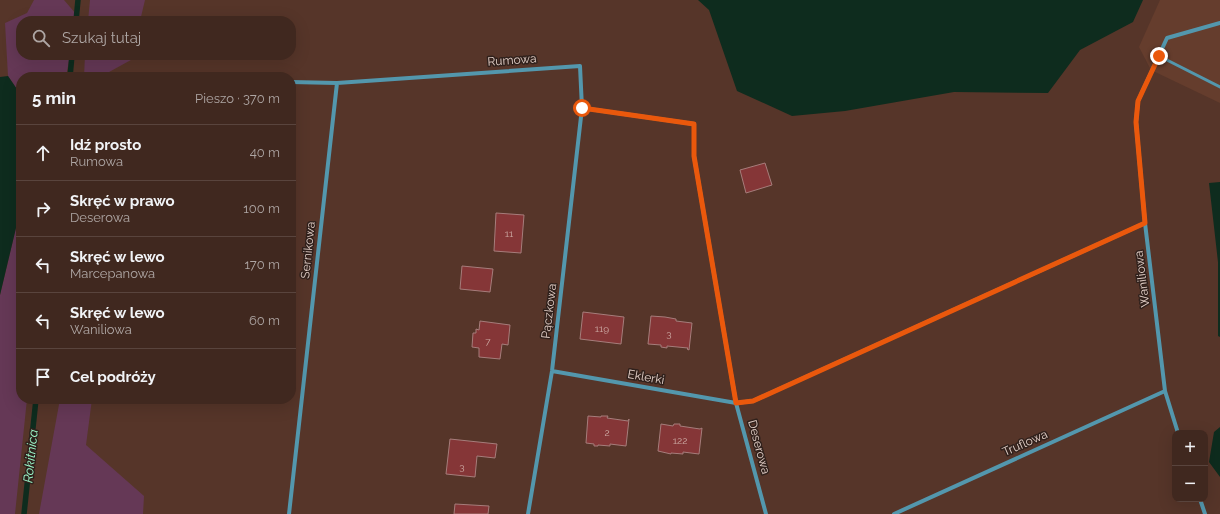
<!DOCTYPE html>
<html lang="pl">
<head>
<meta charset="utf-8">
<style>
  :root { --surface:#40281f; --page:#473028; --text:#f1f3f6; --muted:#aea6a4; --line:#59443d }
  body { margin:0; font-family:Raleway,sans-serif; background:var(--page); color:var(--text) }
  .controls { position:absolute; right:12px; bottom:12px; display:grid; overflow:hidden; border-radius:8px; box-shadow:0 4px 16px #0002 }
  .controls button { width:36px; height:36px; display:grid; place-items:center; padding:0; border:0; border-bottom:1px solid var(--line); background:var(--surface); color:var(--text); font:20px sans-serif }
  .stop { position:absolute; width:12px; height:12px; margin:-9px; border:3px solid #ea580c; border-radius:50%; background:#fff }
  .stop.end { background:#ea580c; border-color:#fff; box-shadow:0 1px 4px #0008 }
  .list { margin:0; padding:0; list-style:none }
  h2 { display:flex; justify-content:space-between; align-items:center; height:52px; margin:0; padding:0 16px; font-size:17px }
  h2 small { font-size:13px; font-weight:400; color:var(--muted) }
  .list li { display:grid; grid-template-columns:26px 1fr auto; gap:12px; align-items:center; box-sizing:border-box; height:56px; padding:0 16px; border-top:1px solid var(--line) }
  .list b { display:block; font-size:15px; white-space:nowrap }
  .list p { margin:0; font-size:13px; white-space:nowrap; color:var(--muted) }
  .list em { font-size:13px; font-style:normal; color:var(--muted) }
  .icon { flex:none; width:22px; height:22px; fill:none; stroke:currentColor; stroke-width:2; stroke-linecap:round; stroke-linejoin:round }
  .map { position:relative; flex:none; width:1220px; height:514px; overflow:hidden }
  .search { position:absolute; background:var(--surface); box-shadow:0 4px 16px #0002; left:16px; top:16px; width:280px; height:44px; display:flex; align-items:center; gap:10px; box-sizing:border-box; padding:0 14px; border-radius:16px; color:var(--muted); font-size:15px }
  .panel { position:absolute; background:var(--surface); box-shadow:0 4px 16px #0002; left:16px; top:72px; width:280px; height:332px; border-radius:16px }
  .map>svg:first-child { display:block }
  .built { fill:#653d2d }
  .green { fill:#653856 }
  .water { fill:#0e2c1e }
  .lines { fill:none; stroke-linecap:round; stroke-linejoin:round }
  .stream { stroke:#0e2c1e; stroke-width:5.5 }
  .building { fill:#853637; stroke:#a67d7b }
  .lane { stroke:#5397ad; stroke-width:3 }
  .street { stroke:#5397ad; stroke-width:4 }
  .route { stroke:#ea580c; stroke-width:5 }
  .labels { text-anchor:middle; stroke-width:3; stroke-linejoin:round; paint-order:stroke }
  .number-label { font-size:10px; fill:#cca9a3 }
  .street-label { font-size:12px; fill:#e3cfc7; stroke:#30211c }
  .water-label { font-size:13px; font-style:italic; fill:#9cfacb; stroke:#30211c }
</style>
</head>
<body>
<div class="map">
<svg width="1220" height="514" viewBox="0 0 1220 514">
  <rect width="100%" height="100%" fill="#563529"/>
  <!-- built -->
  <path class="built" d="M1160 0H1220V103L1151 70 1139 47Z"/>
  <!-- green -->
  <path class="green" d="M34 0H64L76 14 75 21H21V55H70L66 77H21V95L8 76 5 23 27 13Z
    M90 0H145L140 21H88Z
    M85 55H140L100 77H84Z
    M21 207V399H27L15 514H0V295Z
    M60 399H92L86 445 144 496 143 514H39Z"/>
  <!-- water -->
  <path class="water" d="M698 0H1143L1133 22 1080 50 1048 93 954 92 845 111 792 116 737 91 709 10Z
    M8 76 21 95V207L0 295V77Z
    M1220 182V337L1218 336V262L1209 183Z
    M1220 427V477L1209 462 1214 432Z"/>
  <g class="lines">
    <!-- stream -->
    <path class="stream" d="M76 21 78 0
      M70 77 72 55
      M24 514 36 399"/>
  </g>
  <!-- building -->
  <path class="building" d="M765 163 772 185 746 193 740 170Z
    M496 213 524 215 521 253 494 251Z
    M462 266 493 269 490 292 460 289Z
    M583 312 624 317 621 344 580 339Z
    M651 316 665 317 676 319V321L692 323 689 350 687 349 688 348 667 346V348L661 347V345L648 344Z
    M480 321 510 325 508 345 502 344 500 359 479 357V348L472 347 473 333H476V329L479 330Z
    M588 416 601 417V416H608L607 418 628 421 629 419 626 446 610 444V446L598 445V446H594V444L586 443Z
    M661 424 673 426 674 424H680V426L700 429 702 428 699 454 683 452V454L671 453V454L658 451Z
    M450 439 497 444 495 458 477 456 475 477 446 474Z
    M455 504 489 506 488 514H454Z"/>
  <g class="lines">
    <!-- lane -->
    <path class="lane" d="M1159 56 1220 87"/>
    <!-- street -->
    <path class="street" d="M291 82 337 83 580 66 582 108 694 124V156L736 403 766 514
      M552 371 736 403 753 401 1145 223
      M1178 433 1165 391 1145 223 1136 122 1138 101 1167 38 1220 23
      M1200 499 1205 514
      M289 514 337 83
      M528 514 552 371 582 108
      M894 514 1165 391"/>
  </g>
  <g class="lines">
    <!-- route -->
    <path class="route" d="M582 108 694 124V156L736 403 753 401 1145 223 1136 122 1138 101 1159 56"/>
  </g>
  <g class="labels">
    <!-- number labels -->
    <g class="number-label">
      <text x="509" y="237">11</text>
      <text x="602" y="332">119</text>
      <text x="669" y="337">3</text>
      <text x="488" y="345">7</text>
      <text x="607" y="436">2</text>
      <text x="680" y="444">122</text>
      <text x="462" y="470">3</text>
    </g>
    <!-- street labels -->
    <g class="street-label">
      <text transform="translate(512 60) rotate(-4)" y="4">Rumowa</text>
      <text transform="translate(308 250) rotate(-84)" y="4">Sernikowa</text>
      <text transform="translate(1142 279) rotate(-97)" y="4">Waniliowa</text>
      <text transform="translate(549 311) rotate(-83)" y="4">Pączkowa</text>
      <text transform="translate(646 377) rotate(10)" y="4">Eklerki</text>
      <text transform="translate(1025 443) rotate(-24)" y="4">Truflowa</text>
      <text transform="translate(759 447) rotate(75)" y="4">Deserowa</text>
    </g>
    <!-- water labels -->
    <g class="water-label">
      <text transform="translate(30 456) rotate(-84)" y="5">Rokitnica</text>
    </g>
  </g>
</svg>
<div class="controls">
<button>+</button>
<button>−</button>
</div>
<div class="stop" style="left:582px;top:108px"></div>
<div class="stop end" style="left:1159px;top:56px"></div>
<div class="search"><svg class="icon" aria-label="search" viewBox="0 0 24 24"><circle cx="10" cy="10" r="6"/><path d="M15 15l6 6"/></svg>Szukaj tutaj</div>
<section class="panel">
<h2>5 min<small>Pieszo · 370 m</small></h2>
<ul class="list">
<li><svg class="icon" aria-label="ahead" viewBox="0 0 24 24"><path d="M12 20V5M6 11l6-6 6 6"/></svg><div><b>Idź prosto</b><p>Rumowa</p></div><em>40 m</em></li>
<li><svg class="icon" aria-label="right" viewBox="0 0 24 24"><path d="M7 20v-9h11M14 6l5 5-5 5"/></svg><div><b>Skręć w prawo</b><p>Deserowa</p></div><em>100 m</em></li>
<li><svg class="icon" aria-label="left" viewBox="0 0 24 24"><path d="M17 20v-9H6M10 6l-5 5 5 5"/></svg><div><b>Skręć w lewo</b><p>Marcepanowa</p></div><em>170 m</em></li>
<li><svg class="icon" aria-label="left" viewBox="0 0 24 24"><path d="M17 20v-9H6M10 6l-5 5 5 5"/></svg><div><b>Skręć w lewo</b><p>Waniliowa</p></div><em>60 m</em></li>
<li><svg class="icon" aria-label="arrive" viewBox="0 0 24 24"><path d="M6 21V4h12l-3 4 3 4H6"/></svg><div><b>Cel podróży</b></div></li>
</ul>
</section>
</div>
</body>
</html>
